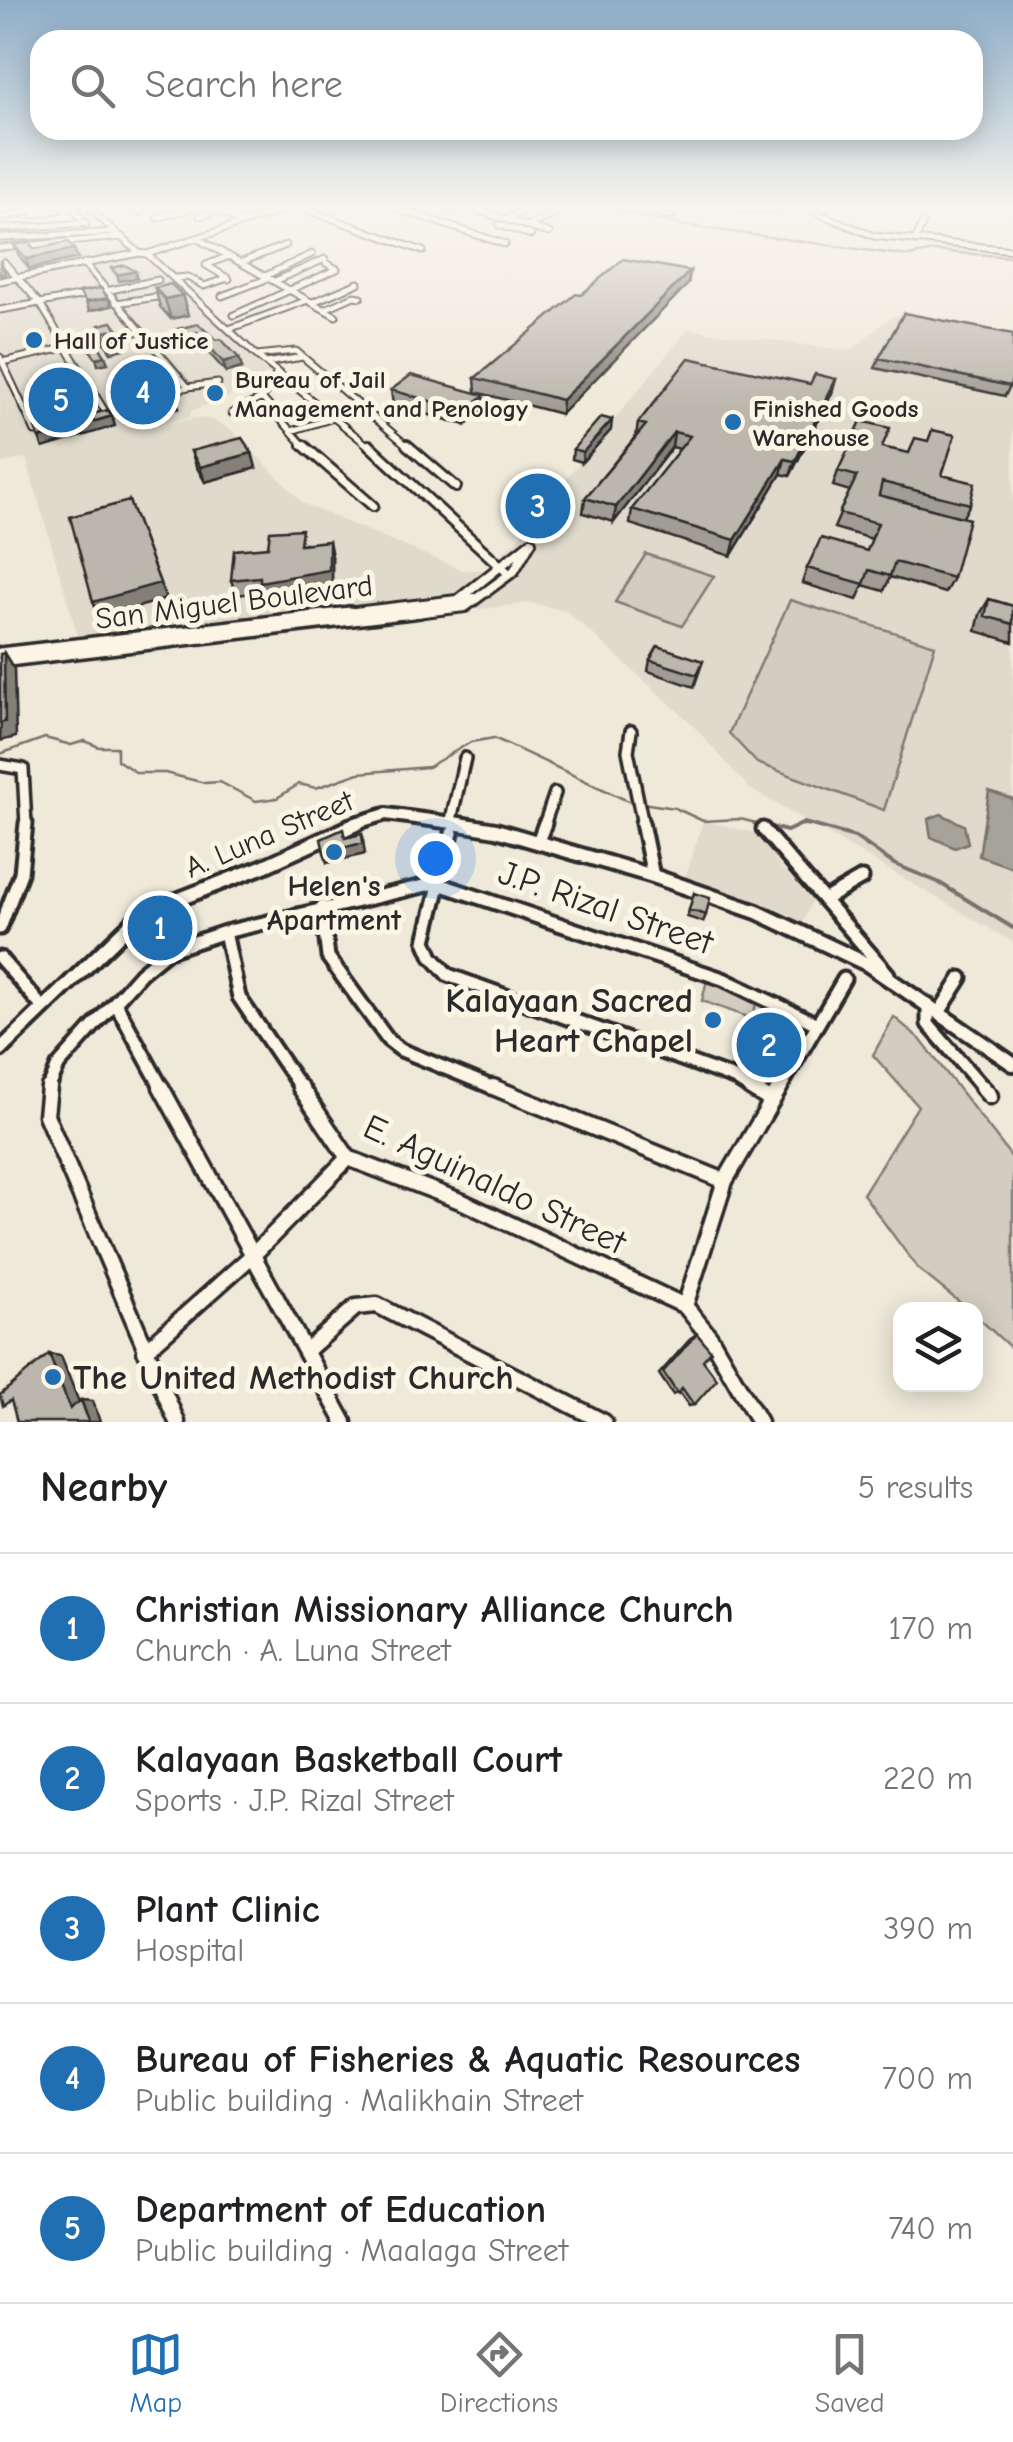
<!DOCTYPE html>
<html lang="en">
<head>
<meta charset="utf-8">
<style>
  :root { --surface:#fff; --page:#f2f2f2; --text:#202124; --muted:#757577; --line:#e0e0e0; --accent:#1f6fb2 }
  body { margin:0; font-family:"Comic Neue",sans-serif; background:var(--page); color:var(--text) }
  .controls { position:absolute; right:30px; bottom:30px; display:grid; overflow:hidden; border-radius:20px; box-shadow:0 5px 25px #0003 }
  .controls button { width:90px; height:90px; display:grid; place-items:center; padding:0; border:0; border-bottom:2px solid var(--line); background:var(--surface); color:var(--text); font:50px sans-serif }
  .you { position:absolute; left:435px; top:858px; width:35px; height:35px; margin:-25px; border:8px solid #fff; border-radius:50%; background:#1a73e8; box-shadow:0 0 0 15px #1a73e833 }
  .badge { display:grid; place-items:center; width:65px; height:65px; border-radius:50%; background:var(--accent); color:#fff; font-size:32px; font-weight:700 }
  .pin { position:absolute; translate:-50% -50%; border:5px solid #fff; box-shadow:0 2px 10px #0006 }
  .list { margin:0; padding:0; list-style:none }
  h2 { display:flex; justify-content:space-between; align-items:center; height:130px; margin:0; padding:0 40px; font-size:42px }
  h2 small { font-size:32px; font-weight:400; color:var(--muted) }
  .list li { display:grid; grid-template-columns:65px 1fr auto; gap:30px; align-items:center; box-sizing:border-box; height:150px; padding:0 40px; border-top:2px solid var(--line) }
  .list b { display:block; font-size:38px; white-space:nowrap }
  .list p { margin:0; font-size:32px; white-space:nowrap; color:var(--muted) }
  .list em { font-size:32px; font-style:normal; color:var(--muted) }
  .icon { flex:none; width:55px; height:55px; fill:none; stroke:currentColor; stroke-width:2; stroke-linecap:round; stroke-linejoin:round }
  .map { position:relative; flex:none; width:1013px; height:1422px; overflow:hidden }
  .search { position:absolute; background:var(--surface); box-shadow:0 5px 25px #0003; left:30px; right:30px; top:30px; height:110px; display:flex; align-items:center; gap:25px; box-sizing:border-box; padding:0 35px; border-radius:30px; color:var(--muted); font-size:38px }
  .sheet { height:880px; background:var(--surface) }
  nav { display:flex; justify-content:space-around; align-items:center; box-sizing:border-box; height:140px; border-top:2px solid var(--line); background:var(--surface); font-size:28px; color:var(--muted) }
  nav a { display:grid; justify-items:center; gap:5px }
  nav .on { color:var(--accent) }
  .map>svg:first-child { display:block }
  .built { fill:#e0dacc }
  .green { fill:#d2cdc0; stroke:#7e7c76; stroke-width:2.5 }
  .water { fill:#a6a399; stroke:#75736d; stroke-width:2.5 }
  .lines { fill:none; stroke-linecap:round; stroke-linejoin:round }
  .stream-far1 { stroke:#75736d; stroke-width:2.5 }
  .stream { stroke:#75736d; stroke-width:4 }
  .minor-far4-casing { stroke:#2b2b2b; stroke-width:9 }
  .minor-far3-casing { stroke:#2b2b2b; stroke-width:14 }
  .minor-far2-casing { stroke:#2b2b2b; stroke-width:16 }
  .minor-far1-casing { stroke:#2b2b2b; stroke-width:19 }
  .minor-casing { stroke:#2b2b2b; stroke-width:21 }
  .tertiary-far2-casing { stroke:#2b2b2b; stroke-width:9 }
  .tertiary-far1-casing { stroke:#2b2b2b; stroke-width:18 }
  .tertiary-casing { stroke:#2b2b2b; stroke-width:20 }
  .minor-far4 { stroke:#fcf5e5; stroke-width:5 }
  .minor-far3 { stroke:#fcf5e5; stroke-width:8 }
  .minor-far2 { stroke:#fcf5e5; stroke-width:9 }
  .minor-far1 { stroke:#fcf5e5; stroke-width:11 }
  .minor { stroke:#fcf5e5; stroke-width:14 }
  .tertiary-far2 { stroke:#fcf5e5; stroke-width:5 }
  .tertiary-far1 { stroke:#fcf5e5; stroke-width:10 }
  .tertiary { stroke:#fcf5e5; stroke-width:12 }
  .wall { fill:#a29d94; stroke:#2b2b2b; stroke-width:2.5 }
  .shaded-wall { fill:#848078; stroke:#2b2b2b; stroke-width:2.5 }
  .building { fill:#bcb7ac; stroke:#2b2b2b; stroke-width:2.5 }
  .poi-dot { fill:#1f6fb2; stroke:#fcf5e5; stroke-width:4 }
  .labels { text-anchor:middle; stroke-width:10; stroke-linejoin:round; paint-order:stroke }
  .far-poi-label { font-size:25px; font-weight:bold; fill:#2b2b2b; stroke:#fcf5e5; text-anchor:start }
  .street-label { font-size:30px; fill:#2b2b2b; stroke:#fcf5e5 }
  .poi-label { font-size:30px; font-weight:bold; fill:#2b2b2b; stroke:#fcf5e5 }
  .near-street-label { font-size:35px; fill:#2b2b2b; stroke:#fcf5e5 }
  .near-poi-label { font-size:35px; font-weight:bold; fill:#2b2b2b; stroke:#fcf5e5; text-anchor:end }
</style>
</head>
<body>
<div class="map">
<svg width="1013" height="1422" viewBox="0 0 1013 1422">
  <rect width="100%" height="100%" fill="#efe9da"/>
  <filter id="ink" filterUnits="userSpaceOnUse"><feTurbulence type="fractalNoise" baseFrequency=".01" numOctaves="2"/><feDisplacementMap in="SourceGraphic" scale="20" xChannelSelector="R" yChannelSelector="G"/><feConvolveMatrix kernelMatrix="1 2 1 2 8 2 1 2 1" color-interpolation-filters="sRGB"/></filter>
  <g filter="url(#ink)">
    <!-- built -->
    <path class="built" d="M124 243 275 369 229 396 191 411 190 417 132 432 194 418 213 420 232 430 304 504 462 570H484L515 542 688 329 850 351 894 315 1013 337V942L749 788 690 722 567 611 530 603 0 666V646L78 637 26 458 0 464V254Z
      M703 821 753 832 774 854 772 857 812 901 800 929 684 882Z"/>
    <!-- green -->
    <path class="green" d="M646 554 714 576 682 626 615 602Z
      M790 600 935 645 884 810 757 763 729 733Z
      M707 980 757 997 753 1019 702 1001Z
      M772 1013 794 1029 766 1078 743 1061Z
      M894 1017 920 1039 1013 1159V1350L976 1316V1310L968 1309 918 1269 863 1194 918 1106 873 1055Z"/>
    <!-- water -->
    <path class="water" d="M989 791 1013 799V868L979 856Z
      M941 814 964 825 968 843 955 848 931 837 928 819Z"/>
    <g class="lines">
      <!-- stream-far1 -->
      <path class="stream-far1" d="M608 209 681 225 909 256 933 251 1013 257
        M0 754 45 738 71 745 85 741 99 747H117V760L137 773H165L205 783 220 782 256 801 277 798 299 784 316 788 359 773 428 767 471 742 494 738 628 801 675 808 703 821 740 819 764 825
        M800 825H811"/>
      <!-- stream -->
      <path class="stream" d="M754 823 787 831 804 823 855 837 894 864 938 882 1013 928"/>
      <!-- minor-far4 casing -->
      <g class="minor-far4-casing">
        <path id="minor-far4" d="M74 209 86 225
          M135 209 140 212
          M214 209 244 223
          M305 209 423 251
          M397 209 505 244
          M446 209H457
          M473 209 549 233
          M653 209 664 216 673 215 663 209
          M808 209 874 236 1013 250
          M741 210 779 209
          M34 215 60 209
          M200 216 217 211
          M0 218 39 209
          M157 218 188 209
          M504 219 530 209
          M499 225 531 235
          M527 226 559 213
          M0 229 86 223
          M198 239 336 316
          M915 241 923 222
          M0 248 122 237
          M147 254 256 355 371 448
          M229 256 206 265 229 279
          M4 262 41 305 106 413 102 416
          M242 262 286 245
          M84 263 188 387 164 394
          M265 276 312 254
          M174 278 188 277 204 286 228 278
          M0 281 139 253
          M275 281 325 259
          M106 291 158 280
          M222 296 269 278
          M313 302 358 283
          M116 303 157 297
          M325 309 354 296 361 297
          M0 310 91 294
          M234 315 337 269 326 263
          M229 329 308 300
          M256 355 296 351 410 448
          M0 357 35 432 49 430
          M2 362 140 331
          M266 363 303 357
          M277 373 262 398 306 448
          M188 387 218 383
          M232 413 262 398
          M302 417 326 409
          M291 431 337 417"/>
      </g>
      <!-- minor-far3 casing -->
      <g class="minor-far3-casing">
        <path id="minor-far3" d="M303 445 373 506
          M369 445 508 573
          M407 445 456 487
          M459 599 531 542
          M329 615 474 598
          M399 615 465 607 514 571 531 542"/>
      </g>
      <!-- minor-far2 casing -->
      <g class="minor-far2-casing">
        <path id="minor-far2" d="M0 653 350 612
          M0 662 420 612
          M631 731 628 751 643 825
          M0 765 23 769 26 825
          M451 820 465 758
          M544 825 555 793"/>
      </g>
      <!-- minor-far1 casing -->
      <g class="minor-far1-casing">
        <path id="minor-far1" d="M642 823 653 876
          M763 829 888 974
          M452 833 425 941 432 957 448 975 734 1078 753 1090
          M538 842 545 823
          M824 900 862 878
          M322 907 328 957 388 1040 401 1050 499 1090
          M0 928 21 873 26 823
          M225 932 239 997 302 1090
          M0 958 43 1008
          M116 1004 163 1090
          M928 1004V1024L985 1090
          M940 1011 961 978
          M48 1090 58 1066 141 973 168 951 225 932 436 883 723 979 817 1024
          M779 1090 844 979"/>
      </g>
      <!-- minor casing -->
      <g class="minor-casing">
        <path id="minor" d="M49 1087 46 1115 177 1422
          M161 1087 344 1422
          M300 1087 348 1158 463 1202 685 1306 710 1337 759 1422
          M493 1087 725 1181
          M749 1087 770 1100
          M982 1087 990 1096
          M685 1306 725 1181 780 1087
          M145 1351 255 1253 348 1158
          M306 1351 356 1307 377 1305 604 1422"/>
      </g>
      <!-- tertiary-far2 casing -->
      <g class="tertiary-far2-casing">
        <path id="tertiary-far2" d="M90 209 139 253 147 254 287 209
          M0 238 116 232"/>
      </g>
      <!-- tertiary-far1 casing -->
      <g class="tertiary-far1-casing">
        <path id="tertiary-far1" d="M349 825 386 814 467 825"/>
      </g>
      <!-- tertiary casing -->
      <g class="tertiary-casing">
        <path id="tertiary" d="M453 823 496 830 653 876 757 912 867 964 1013 1064
          M0 1050 141 914 264 866 358 823"/>
      </g>
      <!-- minor-far4 -->
      <use href="#minor-far4" class="minor-far4"/>
      <!-- minor-far3 -->
      <use href="#minor-far3" class="minor-far3"/>
      <!-- minor-far2 -->
      <use href="#minor-far2" class="minor-far2"/>
      <!-- minor-far1 -->
      <use href="#minor-far1" class="minor-far1"/>
      <!-- minor -->
      <use href="#minor" class="minor"/>
      <!-- tertiary-far2 -->
      <use href="#tertiary-far2" class="tertiary-far2"/>
      <!-- tertiary-far1 -->
      <use href="#tertiary-far1" class="tertiary-far1"/>
      <!-- tertiary -->
      <use href="#tertiary" class="tertiary"/>
    </g>
    <!-- wall -->
    <path class="wall" d="M14 245 34 249 78 258 29 269 18 254Z
      M690 271 688 284 561 414 476 392 475 378Z
      M155 288 182 295 188 315 171 319 160 307Z
      M198 324 216 340 242 368 226 372 200 343 184 347 177 340 174 330Z
      M99 325 124 349 111 352 106 345Z
      M879 358 1010 386 1005 396 875 368Z
      M836 379 832 393 790 476 781 474 731 556 630 524 632 509 680 449 672 447 614 522 583 513 585 498 636 436 638 423Z
      M391 390 485 409 466 425 393 405Z
      M611 430 582 462 572 459 573 449Z
      M883 447 942 475 970 504 963 517 953 578 945 593 890 577 884 591 863 585 857 600 802 583 807 568 867 551 872 539 834 528 850 491 833 486 838 471Z
      M191 451 252 453 256 468 205 482 196 466Z
      M549 500 537 514 527 511V503Z
      M305 543 332 556V585L264 597 263 592 236 595 231 580Z
      M989 599 1013 606V642L976 631 980 614Z
      M650 660 703 661 694 687 648 671Z
      M694 893 706 915 703 922 687 917Z
      M697 1334 703 1360 694 1405 689 1406 679 1392 673 1395 659 1374 692 1337Z"/>
    <!-- shaded-wall -->
    <path class="shaded-wall" d="M74 249 78 258 29 269 26 259Z
      M0 260 6 274 0 275Z
      M135 271 137 278 119 281 117 275Z
      M690 271 688 284 561 414 562 400Z
      M182 295 188 315 171 319 165 299Z
      M108 298 111 306 89 311 86 302Z
      M117 329 124 349 111 352 104 332Z
      M197 332 200 343 184 347 181 336Z
      M105 356 108 363 98 365 96 358Z
      M239 358 242 368 226 372 223 362Z
      M147 360 149 367 137 370 135 363Z
      M836 379 832 393 790 476 795 461Z
      M484 395 485 409 466 425V411Z
      M176 397 179 408 129 421 125 410Z
      M112 416 115 426 43 448 39 438Z
      M612 420 611 430 582 462 583 452Z
      M674 432 672 447 614 522 616 507Z
      M252 453 256 468 205 482 200 467Z
      M785 459 781 474 731 556 735 540Z
      M550 493 549 500 537 514V507Z
      M129 501 166 599 100 618 93 602Z
      M329 541 332 556V585L264 597 260 582Z
      M4 653 14 669 16 737 0 741Z
      M362 834 365 854 327 863 324 852Z
      M162 908 166 915 172 939 154 946 149 939Z
      M49 1354 61 1356 82 1410 70 1409Z
      M81 1400 93 1401 100 1422H89Z"/>
    <!-- building -->
    <path class="building" d="M29 242 34 249 68 242 74 249 26 259 14 245Z
      M623 259 690 271 562 400 475 378 576 294 581 295Z
      M125 265 135 271 117 275 111 268Z
      M171 284 182 295 165 299 155 288Z
      M101 288 108 298 86 302 79 292Z
      M904 313 1013 334V375L1010 386 879 358Z
      M112 322 117 329 104 332 99 325Z
      M198 324 216 340 221 339 239 358 223 362 197 332 181 336 174 330Z
      M99 346 105 356 96 358 89 349Z
      M142 354 147 360 135 363 130 357Z
      M689 358 810 384 815 374 836 379 795 461 785 459 735 540 632 509 690 436 674 432 616 507 585 498 646 425 638 423Z
      M411 375 484 395 466 411 391 390Z
      M171 390 176 397 125 410 120 403Z
      M108 410 112 416 39 438 35 428Z
      M601 417 612 420 583 452 573 449Z
      M861 421 890 428 882 447 909 453 915 438 928 441 932 430 955 435 942 475 975 483 970 504 882 482 879 495 969 519 953 578 895 562 890 576 869 570 864 584 807 568 821 538 867 551 878 523 839 513 857 476 838 471Z
      M242 438 252 453 200 467 191 451Z
      M540 490 550 493 537 507 527 503Z
      M129 501 160 583 93 602 70 517Z
      M302 529 300 544 329 541V570L260 582V577L231 580 234 550 268 547 270 531Z
      M989 599 1013 606V624L985 616Z
      M658 646 703 661 697 675 650 660Z
      M4 653 5 722 0 723V654Z
      M343 829 345 838 362 834 363 843 324 852 321 839Z
      M694 893 710 898 706 915 689 910Z
      M162 908 167 932 149 939 144 915Z
      M697 1334 711 1351 703 1360 717 1379 694 1405 682 1388 678 1394 663 1372Z
      M49 1354 70 1409 81 1400 89 1422H17L11 1400 3 1406 0 1395Z"/>
  </g>
  <!-- sky -->
  <linearGradient id="sky" x2="0" y2="1"><stop stop-color="#8dadc8"/><stop offset="0.51" stop-color="#f8f5ee"/><stop offset="1" stop-color="#f8f5ee" stop-opacity="0"/></linearGradient>
  <rect width="1013" height="408" fill="url(#sky)"/>
  <!-- markers -->
  <g class="poi-dot">
    <circle cx="34" cy="340" r="10"/>
    <circle cx="215" cy="393" r="10"/>
    <circle cx="733" cy="422" r="10"/>
    <circle cx="334" cy="852" r="10"/>
    <circle cx="713" cy="1020" r="10"/>
    <circle cx="53" cy="1377" r="10"/>
  </g>
  <g class="labels">
    <!-- far-poi labels -->
    <g class="far-poi-label">
      <text x="54" y="349">Hall of Justice</text>
      <text x="235" y="388">Bureau of Jail<tspan x="235" dy="29">Management and Penology</tspan></text>
      <text x="753" y="417">Finished Goods<tspan x="753" dy="29">Warehouse</tspan></text>
    </g>
    <!-- street labels -->
    <g class="street-label">
      <text transform="translate(234 602) rotate(-7)" y="10">San Miguel Boulevard</text>
      <text transform="translate(269 834) rotate(-23)" y="10">A. Luna Street</text>
    </g>
    <!-- poi labels -->
    <g class="poi-label">
      <text x="334" y="896">Helen's<tspan x="334" dy="34">Apartment</tspan></text>
    </g>
    <!-- near-street labels -->
    <g class="near-street-label">
      <text transform="translate(606 907) rotate(19)" y="12">J.P. Rizal Street</text>
      <text transform="translate(495 1184) rotate(25)" y="12">E. Aguinaldo Street</text>
    </g>
    <!-- near-poi labels -->
    <g class="near-poi-label">
      <text x="693" y="1012">Kalayaan Sacred<tspan x="693" dy="40">Heart Chapel</tspan></text>
      <text x="73" y="1389" text-anchor="start">The United Methodist Church</text>
    </g>
  </g>
</svg>
<div class="controls">
<button><svg class="icon" aria-label="layers" viewBox="0 0 24 24"><path d="M12 4l9 5-9 5-9-5zM3 14l9 5 9-5"/></svg></button>
</div>
<div class="you"></div>
<div class="pin badge" style="left:160px;top:928px">1</div>
<div class="pin badge" style="left:769px;top:1045px">2</div>
<div class="pin badge" style="left:538px;top:506px">3</div>
<div class="pin badge" style="left:143px;top:392px">4</div>
<div class="pin badge" style="left:61px;top:400px">5</div>
<div class="search"><svg class="icon" aria-label="search" viewBox="0 0 24 24"><circle cx="10" cy="10" r="6"/><path d="M15 15l6 6"/></svg>Search here</div>
</div>
<section class="sheet">
<h2>Nearby<small>5 results</small></h2>
<ul class="list">
<li><span class="badge">1</span><div><b>Christian Missionary Alliance Church</b><p>Church · A. Luna Street</p></div><em>170 m</em></li>
<li><span class="badge">2</span><div><b>Kalayaan Basketball Court</b><p>Sports · J.P. Rizal Street</p></div><em>220 m</em></li>
<li><span class="badge">3</span><div><b>Plant Clinic</b><p>Hospital</p></div><em>390 m</em></li>
<li><span class="badge">4</span><div><b>Bureau of Fisheries &amp; Aquatic Resources</b><p>Public building · Malikhain Street</p></div><em>700 m</em></li>
<li><span class="badge">5</span><div><b>Department of Education</b><p>Public building · Maalaga Street</p></div><em>740 m</em></li>
</ul>
</section>
<nav>
<a class="on"><svg class="icon" aria-label="map" viewBox="0 0 24 24"><path d="M3 6l6-2 6 2 6-2v14l-6 2-6-2-6 2zM9 4v14M15 6v14"/></svg>Map</a>
<a><svg class="icon" aria-label="directions" viewBox="0 0 24 24"><path d="M12 3l9 9-9 9-9-9zM9 14v-3h6M13 9l2 2-2 2"/></svg>Directions</a>
<a><svg class="icon" aria-label="saved" viewBox="0 0 24 24"><path d="M7 4h10v16l-5-4-5 4z"/></svg>Saved</a>
</nav>
</body>
</html>
